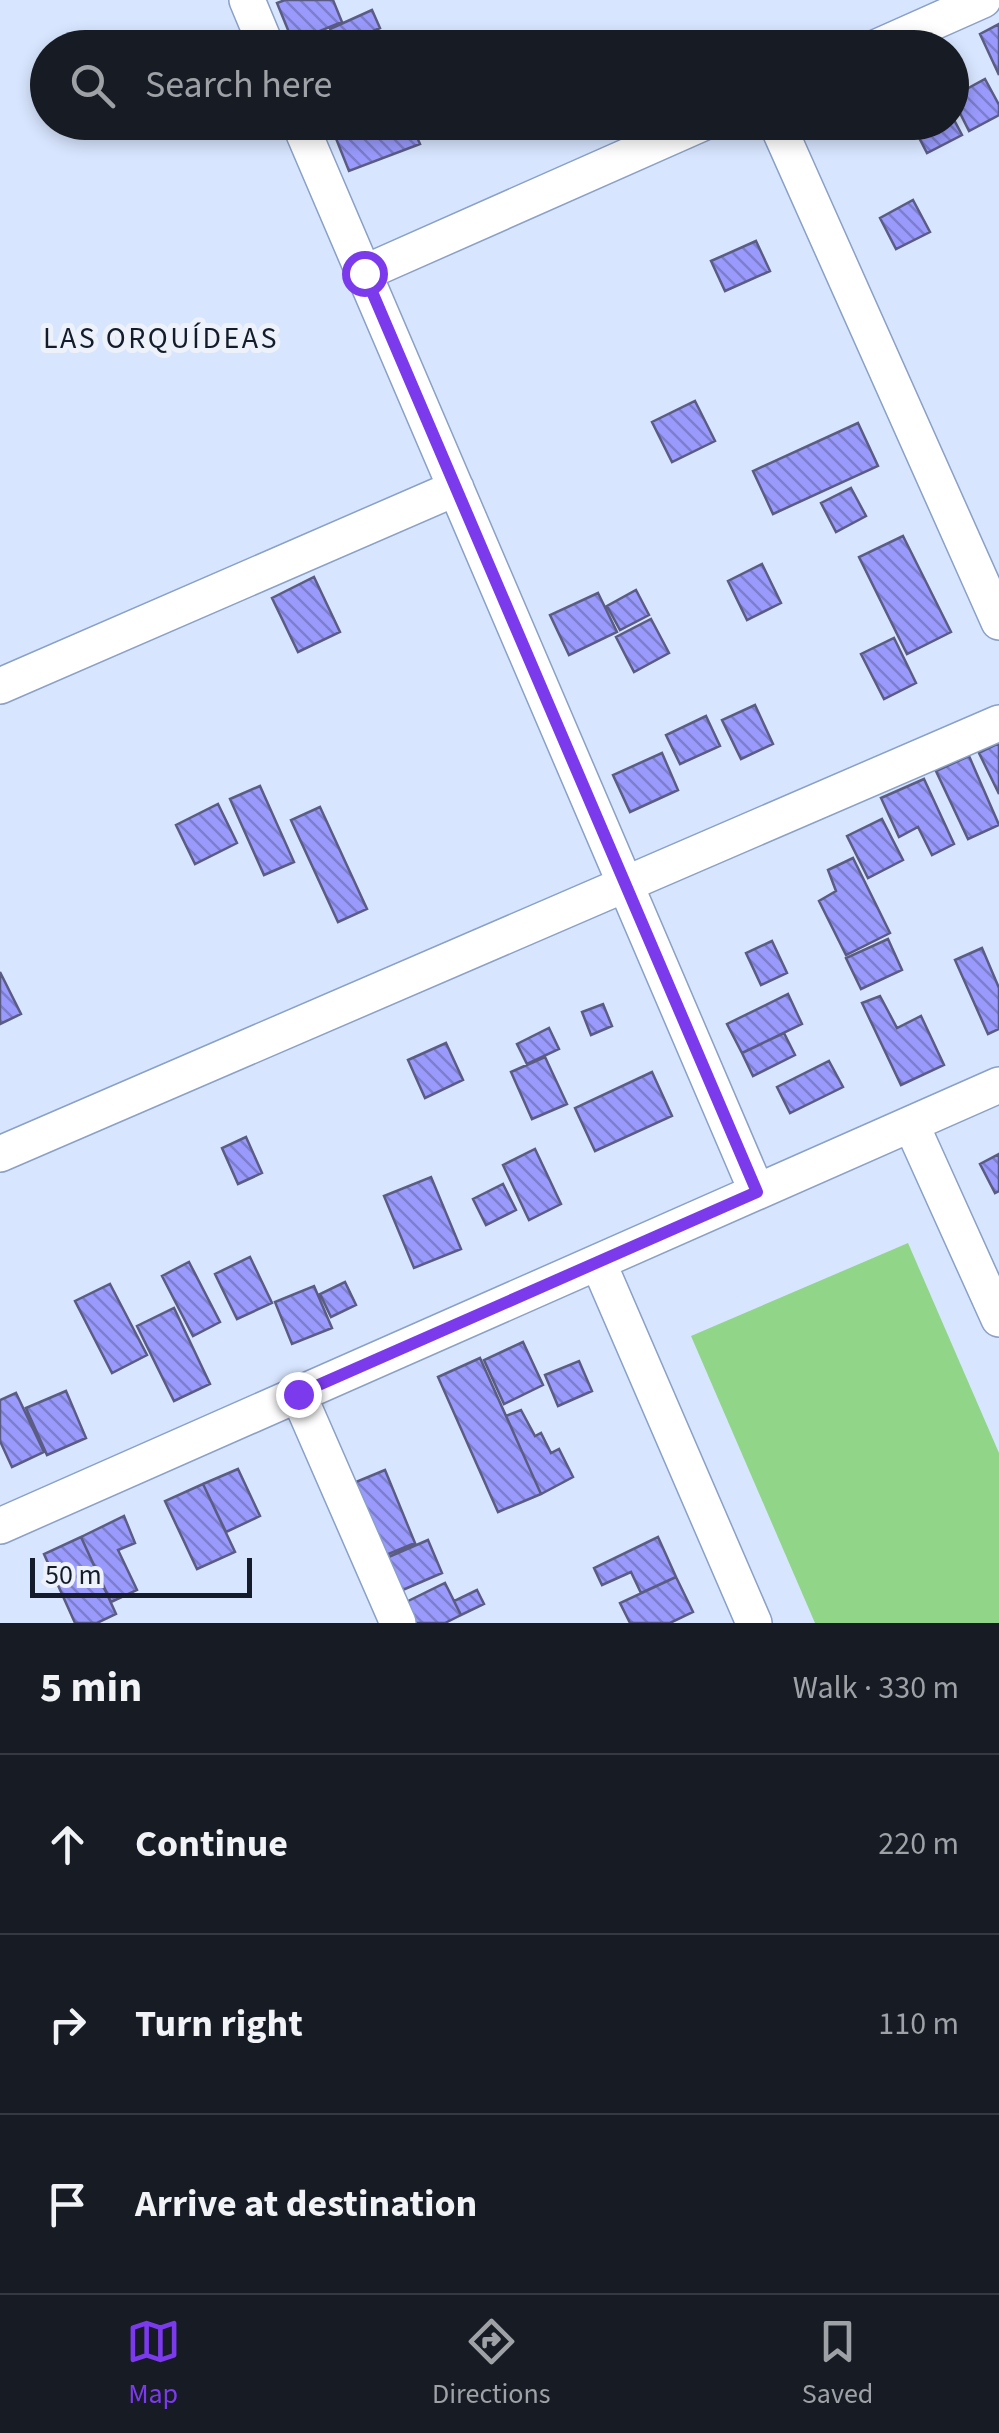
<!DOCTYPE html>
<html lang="en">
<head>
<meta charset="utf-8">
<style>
  :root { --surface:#171b24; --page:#20242c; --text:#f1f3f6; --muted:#9ea1a6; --line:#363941; --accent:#7c3aed }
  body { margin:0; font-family:"Source Sans 3",sans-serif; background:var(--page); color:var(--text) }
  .scale { position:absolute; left:30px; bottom:25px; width:222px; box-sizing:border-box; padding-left:10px; border:5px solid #141c2b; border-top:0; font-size:28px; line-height:35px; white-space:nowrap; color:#141c2b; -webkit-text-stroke:8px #edf2fa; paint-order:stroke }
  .stop { position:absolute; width:30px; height:30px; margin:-22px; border:8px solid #7c3aed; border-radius:50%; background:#fff }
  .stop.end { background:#7c3aed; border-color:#fff; box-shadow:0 2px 10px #0008 }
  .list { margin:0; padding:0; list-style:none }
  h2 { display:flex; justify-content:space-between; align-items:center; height:130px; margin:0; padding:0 40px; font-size:42px }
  h2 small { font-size:32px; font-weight:400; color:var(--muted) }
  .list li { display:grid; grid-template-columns:65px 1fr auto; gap:30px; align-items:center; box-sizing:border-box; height:180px; padding:0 40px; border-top:2px solid var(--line) }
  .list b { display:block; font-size:38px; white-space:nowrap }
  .list em { font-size:32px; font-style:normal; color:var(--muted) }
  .icon { flex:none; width:55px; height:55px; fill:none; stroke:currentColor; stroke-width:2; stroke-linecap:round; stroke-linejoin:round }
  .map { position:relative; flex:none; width:999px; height:1623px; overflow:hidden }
  .search { position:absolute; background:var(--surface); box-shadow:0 5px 15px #0003; left:30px; right:30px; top:30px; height:110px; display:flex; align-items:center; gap:25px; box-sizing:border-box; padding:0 35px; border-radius:55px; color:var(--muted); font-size:38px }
  .sheet { height:670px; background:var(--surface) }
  nav { display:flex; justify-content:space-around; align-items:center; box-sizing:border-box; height:140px; border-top:2px solid var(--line); background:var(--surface); font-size:28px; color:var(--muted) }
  nav a { display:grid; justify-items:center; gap:5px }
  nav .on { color:var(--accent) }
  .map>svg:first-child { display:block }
  .garden { fill:#91d688 }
  .building { fill:url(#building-back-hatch); stroke:#5a5c84; stroke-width:2.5 }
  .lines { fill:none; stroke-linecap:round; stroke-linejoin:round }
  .minor-casing { stroke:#8aa0c7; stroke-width:38 }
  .minor { stroke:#fff; stroke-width:35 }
  .route { stroke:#7c3aed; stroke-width:12 }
  .labels { text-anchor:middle; stroke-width:10; stroke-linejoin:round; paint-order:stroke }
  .neighbourhood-label { font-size:30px; letter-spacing:2.5px; fill:#141c2b; stroke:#edf2fa }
</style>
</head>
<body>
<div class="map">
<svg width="999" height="1623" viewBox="0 0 999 1623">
  <defs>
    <pattern id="building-back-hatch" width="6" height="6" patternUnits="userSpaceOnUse" patternTransform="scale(2.5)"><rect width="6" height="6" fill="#999afc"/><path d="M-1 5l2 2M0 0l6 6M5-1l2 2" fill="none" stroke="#7c7dcc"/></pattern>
  </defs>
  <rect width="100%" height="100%" fill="#d7e5fe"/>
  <!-- garden -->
  <path class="garden" d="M908 1243 999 1453V1623H815L691 1336Z"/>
  <!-- building -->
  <path class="building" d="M285 0H333L342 22 293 42 277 3Z
    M372 10 380 28 338 47 330 29Z
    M999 24V75L980 34Z
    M985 79 999 105V115L969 131 952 97Z
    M952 116 962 135 927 153 911 122H952Z
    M340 122H422L412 126 420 144 349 171 331 126Z
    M913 200 930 232 896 249 880 218Z
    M756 241 770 271 725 291 711 261Z
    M695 401 715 441 672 462 652 422Z
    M858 423 878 466 773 514 753 471Z
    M851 488 866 516 836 532 821 503Z
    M903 536 951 632 907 654 859 557Z
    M762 564 781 603 747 620 728 581Z
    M314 577 340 632 298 652 272 598Z
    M636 590 649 615 620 630 607 606Z
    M598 593 617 632 569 655 550 615Z
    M651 619 669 653 634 672 616 637Z
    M894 638 916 683 884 699 861 654Z
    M755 705 773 744 741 759 722 720Z
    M706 716 720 746 680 764 666 735Z
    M999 743V794L979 753Z
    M662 753 678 790 630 812 613 775Z
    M969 756 999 825 968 839 936 771Z
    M924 779 954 844 932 855 918 827 899 837 881 798Z
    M260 786 294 862 264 875 230 799Z
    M218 804 237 843 195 864 176 825Z
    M320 807 367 909 338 922 291 820Z
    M882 819 903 860 868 878 847 836Z
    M853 858 890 933 846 955 819 901 836 891 828 870Z
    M888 939 902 970 861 989 846 958Z
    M772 941 787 973 761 985 746 953Z
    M982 948 999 988V1029L988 1034 955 960Z
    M0 972 21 1014 0 1024Z
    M788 994 802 1024 742 1053 727 1024Z
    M880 996 897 1028 921 1016 944 1065 901 1085 862 1003Z
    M603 1004 612 1026 591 1035 582 1012Z
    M549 1028 559 1049 527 1064 517 1044Z
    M784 1033 795 1055 753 1076 742 1053Z
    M446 1043 463 1080 425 1098 408 1060Z
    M545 1057 567 1104 532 1119 511 1072Z
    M829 1061 843 1087 790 1113 777 1087Z
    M652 1072 672 1116 595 1151 575 1108Z
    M246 1137 262 1173 238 1184 222 1148Z
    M535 1149 561 1204 529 1220 503 1165Z
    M999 1154V1191L995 1193 980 1164Z
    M431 1177 461 1249 414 1268 384 1196Z
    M503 1184 516 1210 486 1225 473 1199Z
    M250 1257 272 1303 237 1319 215 1274Z
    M189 1262 220 1322 193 1336 162 1276Z
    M345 1282 356 1305 331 1317 320 1294Z
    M110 1284 147 1355 112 1373 75 1301Z
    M314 1286 332 1328 292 1344 275 1302Z
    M174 1308 210 1384 174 1401 137 1326Z
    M523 1342 543 1385 504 1404 484 1360Z
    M480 1358 541 1494 498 1512 438 1377Z
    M579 1361 592 1391 558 1406 545 1375Z
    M66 1391 86 1438 47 1455 26 1408Z
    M16 1393 44 1452 12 1467 0 1441V1400Z
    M521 1410 535 1436 541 1433 551 1453 559 1449 573 1477 541 1494 506 1416Z
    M238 1469 260 1516 226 1532 203 1484Z
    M385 1470 415 1543 374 1560 344 1487Z
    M203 1484 235 1552 197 1569 165 1501Z
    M124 1516 135 1543 118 1550 137 1590 111 1602 81 1537Z
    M81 1537 116 1614 97 1623H75L44 1554Z
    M658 1537 676 1577 641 1593 631 1572 602 1585 594 1568Z
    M428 1540 442 1573 391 1595 377 1562Z
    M676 1577 693 1612 670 1623H630L620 1603Z
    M445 1583 461 1615 445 1623H406L398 1606Z
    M477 1590 484 1604 461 1615 454 1601Z"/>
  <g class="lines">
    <!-- minor casing -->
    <g class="minor-casing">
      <path id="minor" d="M247 0 267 48
        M875 48 983 0
        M299 122 757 1192
        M776 122 999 622
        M364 273 705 122
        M0 686 456 488
        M911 1124 999 1319
        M0 1154 999 723
        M598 1262 754 1623
        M298 1394 398 1623
        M0 1526 999 1085"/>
    </g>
    <!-- minor -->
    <use href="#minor" class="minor"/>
  </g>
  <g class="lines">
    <!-- route -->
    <path class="route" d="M298 1394 757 1192 364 273"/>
  </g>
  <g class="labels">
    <!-- neighbourhood labels -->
    <g class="neighbourhood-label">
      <text x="161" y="348">LAS ORQUÍDEAS</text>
    </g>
  </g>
</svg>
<div class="scale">50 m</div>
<div class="stop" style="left:364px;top:273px"></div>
<div class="stop end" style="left:298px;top:1394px"></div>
<div class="search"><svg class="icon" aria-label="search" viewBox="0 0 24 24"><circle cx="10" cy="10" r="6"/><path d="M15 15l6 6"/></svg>Search here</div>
</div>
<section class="sheet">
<h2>5 min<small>Walk · 330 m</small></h2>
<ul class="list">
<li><svg class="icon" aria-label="ahead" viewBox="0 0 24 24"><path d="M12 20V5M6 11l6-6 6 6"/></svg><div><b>Continue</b></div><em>220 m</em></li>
<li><svg class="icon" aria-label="right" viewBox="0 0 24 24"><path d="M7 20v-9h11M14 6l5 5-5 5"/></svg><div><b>Turn right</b></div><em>110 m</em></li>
<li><svg class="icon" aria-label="arrive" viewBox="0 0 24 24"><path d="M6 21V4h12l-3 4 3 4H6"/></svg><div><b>Arrive at destination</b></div></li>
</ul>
</section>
<nav>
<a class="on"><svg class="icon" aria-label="map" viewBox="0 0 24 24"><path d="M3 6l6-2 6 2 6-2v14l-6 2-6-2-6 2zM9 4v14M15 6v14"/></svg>Map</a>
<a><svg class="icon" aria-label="directions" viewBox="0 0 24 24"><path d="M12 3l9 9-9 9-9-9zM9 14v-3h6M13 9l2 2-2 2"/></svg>Directions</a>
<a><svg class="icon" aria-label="saved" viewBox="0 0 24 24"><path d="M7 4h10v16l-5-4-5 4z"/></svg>Saved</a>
</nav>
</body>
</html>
